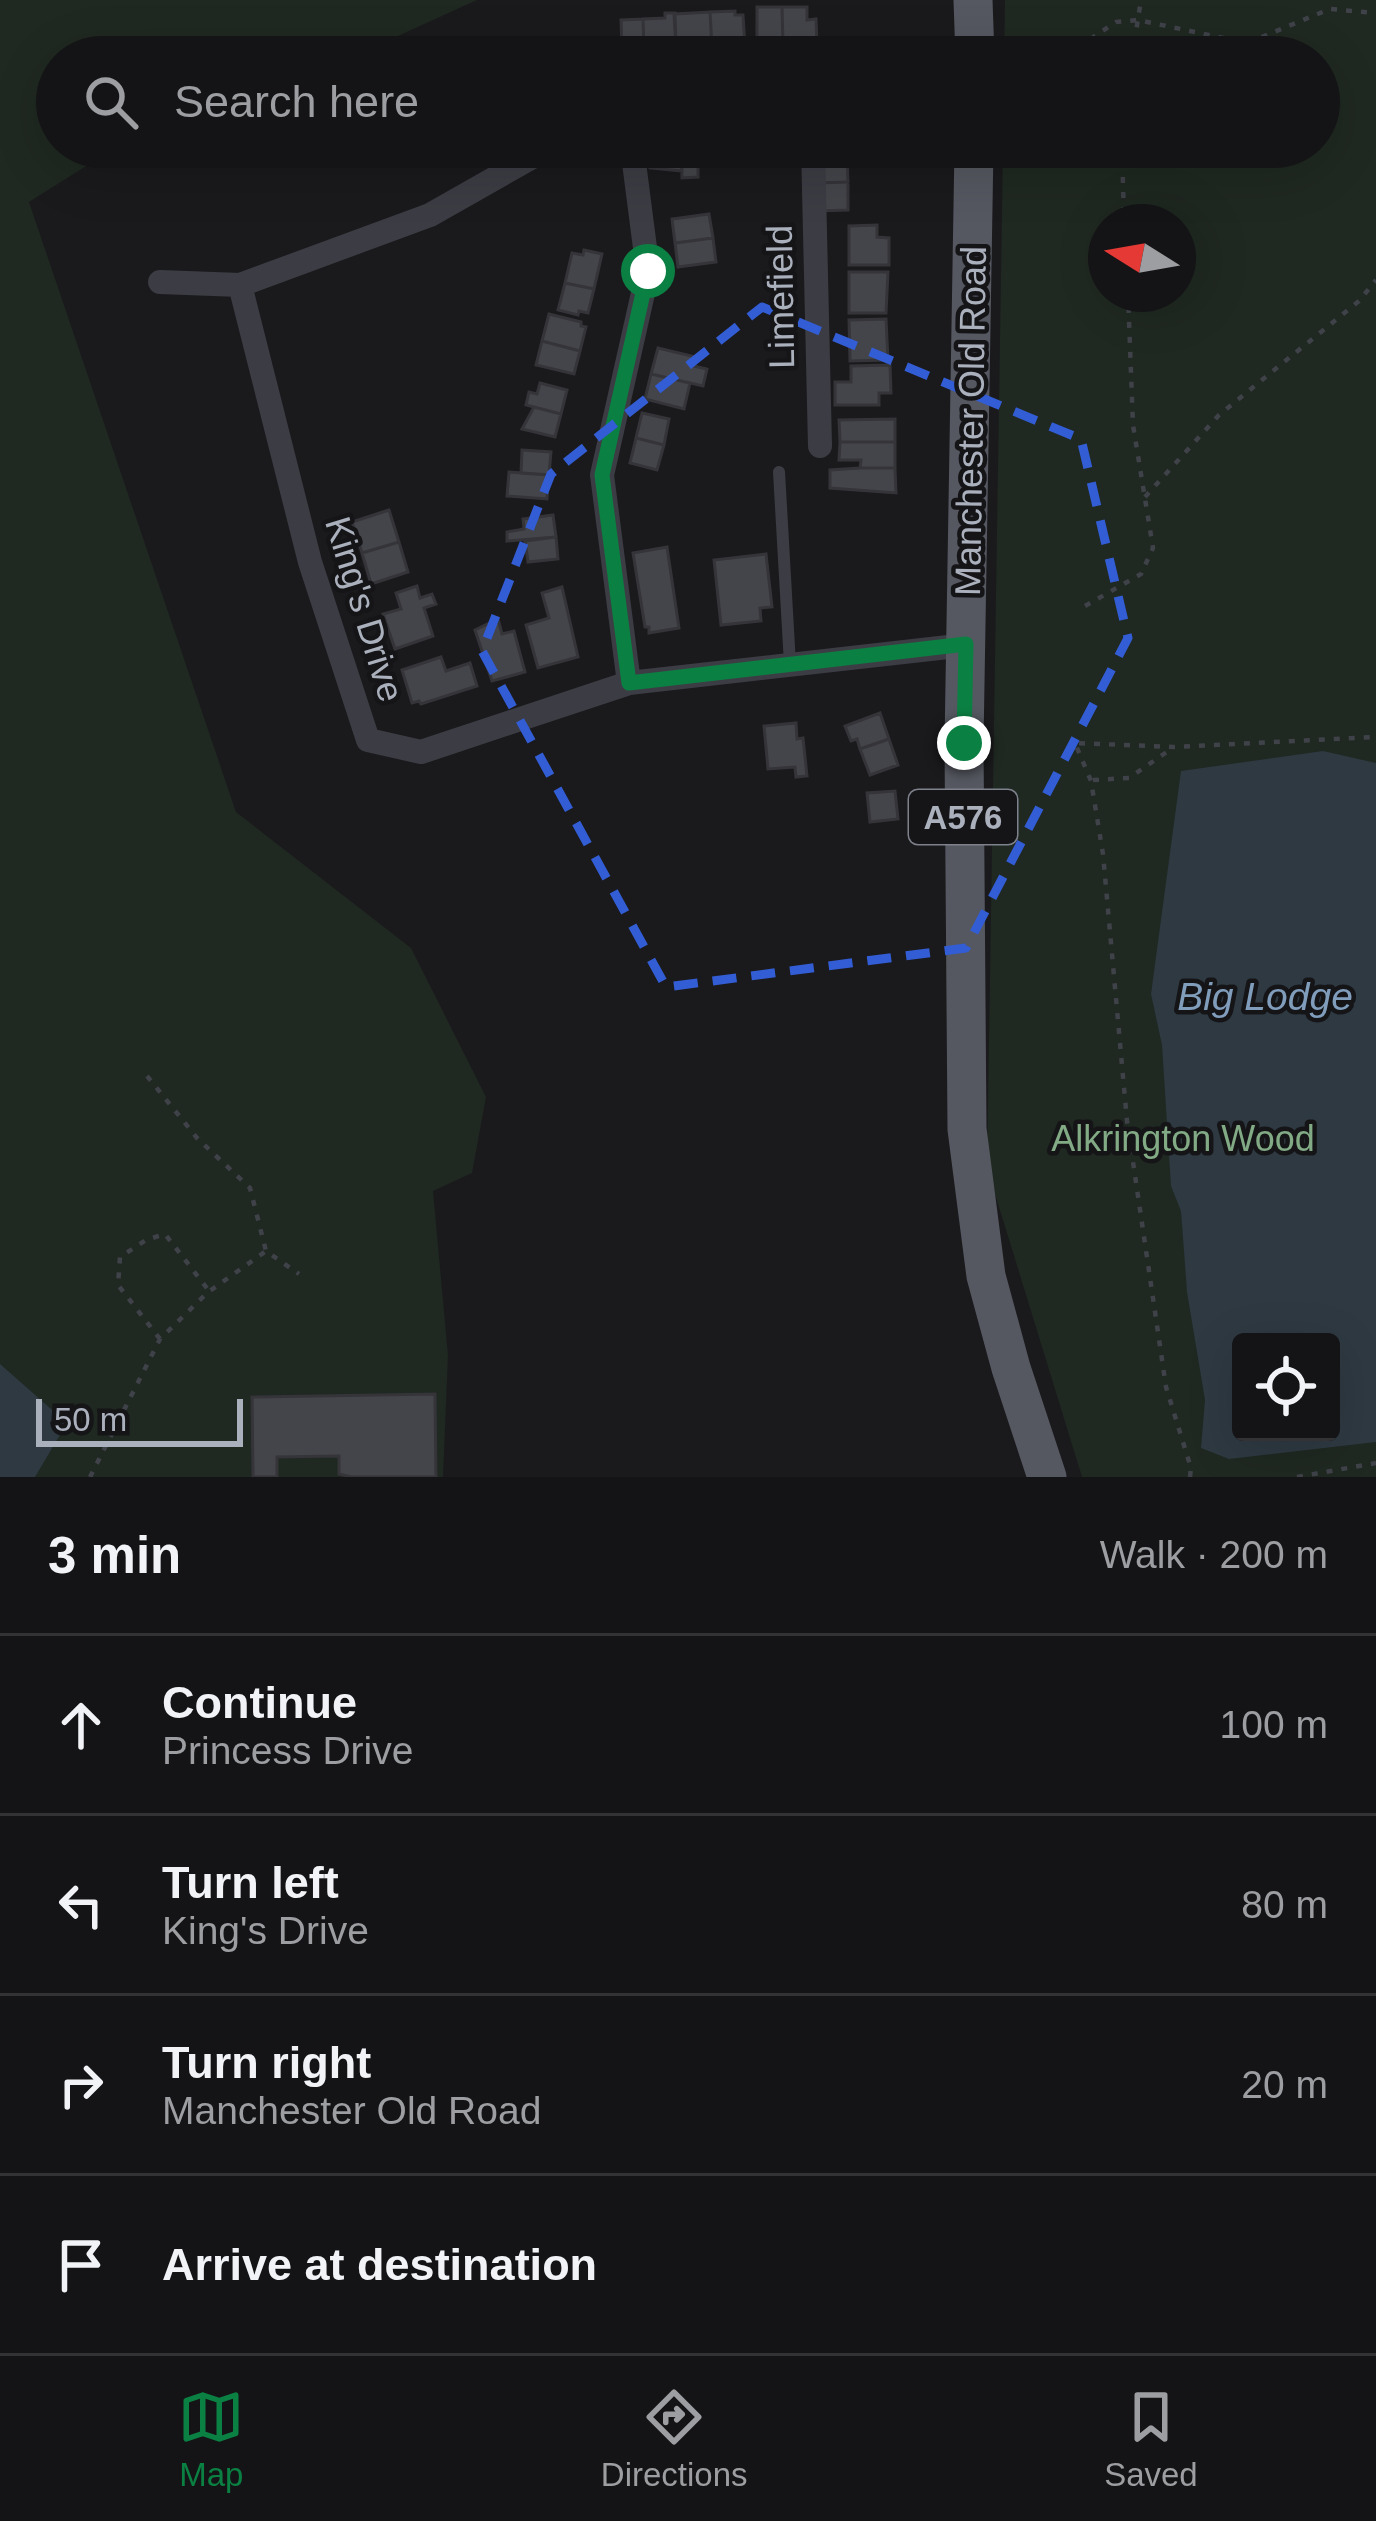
<!DOCTYPE html>
<html lang="en">
<head>
<meta charset="utf-8">
<style>
  :root { --surface:#141416; --page:#1d1d1f; --text:#f1f3f6; --muted:#9d9ea1; --line:#333335; --accent:#0b8043 }
  body { margin:0; font-family:Arial,sans-serif; background:var(--page); color:var(--text) }
  .controls { position:absolute; right:36px; bottom:36px; display:grid; overflow:hidden; border-radius:12px; box-shadow:0 12px 48px #0002 }
  .controls button { width:108px; height:108px; display:grid; place-items:center; padding:0; border:0; border-bottom:3px solid var(--line); background:var(--surface); color:var(--text); font:60px sans-serif }
  .compass { position:absolute; left:1088px; top:204px; width:108px; height:108px; border-radius:50%; background:var(--surface); box-shadow:0 12px 48px #0002; rotate:281deg }
  .scale { position:absolute; left:36px; bottom:30px; width:207px; box-sizing:border-box; padding-left:12px; border:6px solid #abb0bd; border-top:0; font-size:33px; line-height:42px; white-space:nowrap; color:#abb0bd; -webkit-text-stroke:9px #151518; paint-order:stroke }
  .stop { position:absolute; width:36px; height:36px; margin:-27px; border:9px solid #0b8043; border-radius:50%; background:#fff }
  .stop.end { background:#0b8043; border-color:#fff; box-shadow:0 3px 12px #0008 }
  .list { margin:0; padding:0; list-style:none }
  h2 { display:flex; justify-content:space-between; align-items:center; height:156px; margin:0; padding:0 48px; font-size:51px }
  h2 small { font-size:39px; font-weight:400; color:var(--muted) }
  .list li { display:grid; grid-template-columns:78px 1fr auto; gap:36px; align-items:center; box-sizing:border-box; height:180px; padding:0 48px; border-top:3px solid var(--line) }
  .list b { display:block; font-size:45px; white-space:nowrap }
  .list p { margin:0; font-size:39px; white-space:nowrap; color:var(--muted) }
  .list em { font-size:39px; font-style:normal; color:var(--muted) }
  .icon { flex:none; width:66px; height:66px; fill:none; stroke:currentColor; stroke-width:2; stroke-linecap:round; stroke-linejoin:round }
  .map { position:relative; flex:none; width:1376px; height:1477px; overflow:hidden }
  .search { position:absolute; background:var(--surface); box-shadow:0 12px 48px #0002; left:36px; right:36px; top:36px; height:132px; display:flex; align-items:center; gap:30px; box-sizing:border-box; padding:0 42px; border-radius:66px; color:var(--muted); font-size:45px }
  .sheet { height:876px; background:var(--surface) }
  nav { display:flex; justify-content:space-around; align-items:center; box-sizing:border-box; height:168px; border-top:3px solid var(--line); background:var(--surface); font-size:33px; color:var(--muted) }
  nav a { display:grid; justify-items:center; gap:6px }
  nav .on { color:var(--accent) }
  .map>svg:first-child { display:block }
  .green { fill:#1f2821; fill-rule:evenodd }
  .water { fill:#2e3942; fill-rule:evenodd }
  .building { fill:#44454a; stroke:#343439; stroke-width:3 }
  .lines { fill:none; stroke-linecap:round; stroke-linejoin:round }
  .path { stroke:#404249; stroke-width:4.5; stroke-dasharray:6 9; stroke-linecap:butt }
  .lane { stroke:#3c3d44; stroke-width:12 }
  .street { stroke:#3c3d44; stroke-width:24 }
  .primary { stroke:#565861; stroke-width:39 }
  .route { stroke:#0b8043; stroke-width:15 }
  .marked { fill:none; stroke:#325dd4; stroke-width:9; stroke-dasharray:24 15; stroke-linejoin:round }
  .labels { text-anchor:middle; stroke-width:9; stroke-linejoin:round; paint-order:stroke }
  .shield { fill:#151518; stroke:#7e828c; stroke-width:3 }
  .shield-label { font-size:33px; font-weight:bold; fill:#abb0bd }
  .street-label { font-size:36px; fill:#abb0bd; stroke:#151518 }
  .park-label { font-size:36px; fill:#81aa85; stroke:#151518 }
  .water-label { font-size:39px; font-style:italic; fill:#809dbb; stroke:#151518 }
</style>
</head>
<body>
<div class="map">
<svg width="1376" height="1477" viewBox="0 0 1376 1477">
  <rect width="100%" height="100%" fill="#1a1a1d"/>
  <!-- green -->
  <path class="green" d="M0 0H477L352 57H57V147H131L91 163 29 202 236 812 411 948 486 1097 472 1173 433 1191 448 1355 443 1477H0Z
    M1005 0H1376V1477H1082L987 1168 1003 147H1319V57H1004ZM1106 222H1178V294H1106ZM1241 1342H1331V1432H1241Z"/>
  <!-- water -->
  <path class="water" d="M1323 751 1376 763V1442L1229 1459 1201 1448 1205 1400 1187 1292 1181 1211 1171 1186 1162 1045 1151 994 1181 771ZM1241 1342H1331V1432H1241Z
    M0 1364 67 1423 35 1477H0Z"/>
  <!-- building -->
  <path class="building" d="M757 7H782L783 44H757Z
    M782 7H807V20L816 19 817 43 783 44Z
    M735 11V15H743L745 46 712 47 710 12Z
    M710 12 712 47 676 48 674 14Z
    M665 13H675L676 48 644 49 643 19 665 18Z
    M643 19 644 49 622 50 621 20Z
    M649 147H681L682 171 650 168Z
    M681 147H715L716 165 698 166V177L682 178Z
    M723 147H748L749 162 724 163Z
    M748 147H780L781 160 749 162Z
    M847 154 848 182 815 183V155Z
    M848 182V210L816 211 815 183Z
    M709 214 713 238 675 243 672 219Z
    M877 225V237L889 238V265H849V226Z
    M713 238 716 262 678 267 675 243Z
    M584 250 602 254 594 289 565 283 572 253 583 255Z
    M849 272H888L886 313H849Z
    M565 283 594 289 588 313 579 311 578 315 558 310Z
    M549 314 581 322V326L586 327 580 351 542 341Z
    M886 319 888 360 850 361 849 320Z
    M542 341 580 351 574 374 536 365Z
    M658 348 696 357 694 366 707 369 703 386 651 374Z
    M890 365 891 393H879V405H835V382H851V366Z
    M651 374 690 383 684 409 645 399Z
    M540 383 567 390 561 414 526 405 529 392 537 394Z
    M534 407 561 414 555 437 522 429Z
    M642 413 669 419 664 445 636 438Z
    M895 419V442H840L839 420Z
    M636 438 664 445 657 470 630 463Z
    M840 442H895V468H860L861 460H839Z
    M522 450 551 452 549 475 521 473Z
    M860 468H895L896 493 830 488V470Z
    M509 472 549 475 547 499 507 496Z
    M389 510 399 542 362 553 352 522Z
    M553 515 556 537 507 541V532L524 529 523 519Z
    M556 537 558 559 528 562 525 541Z
    M399 542 408 572 371 584 362 553Z
    M667 547 679 628 649 633V627H645L633 553Z
    M766 554 772 607 760 608 761 621 721 625 714 560Z
    M417 586 420 598 432 594 436 604 424 608 433 636 395 649 383 614 401 609 396 593Z
    M562 587 578 657 538 668 526 625 549 618 542 593Z
    M498 619 502 634 514 631 525 672 492 681 475 630Z
    M441 657 446 671 470 663 477 686 421 704 419 701 412 703 402 670Z
    M880 713 889 739 860 749 857 739 851 741 845 726Z
    M796 723 797 739 803 738 807 776 796 777 795 767 768 769 764 726Z
    M889 739 898 765 870 775 860 749Z
    M895 791 898 819 870 822 867 793Z
    M435 1394 436 1477H351L339 1474V1456L277 1457V1477H253L252 1397Z"/>
  <g class="lines">
    <!-- path -->
    <path class="path" d="M1005 56 1068 54 1116 22 1138 20 1247 43 1330 9 1376 13
      M1132 57 1141 0
      M1122 147 1124 222
      M1145 497 1219 415 1359 301 1376 280
      M1085 606 1141 574 1153 548 1133 425 1128 294
      M1093 780 1129 778 1174 747
      M147 1076 197 1138 250 1188 266 1251 299 1274
      M160 1339 118 1285 120 1257 146 1240 165 1234 209 1291
      M90 1477 160 1339 207 1293 266 1251
      M1190 1477 1191 1468 1166 1387 1127 1121 1103 854 1091 781 1075 743 1174 747 1376 737
      M1297 1477 1376 1463"/>
    <!-- lane -->
    <path class="lane" d="M779 472 790 664"/>
    <!-- street -->
    <path class="street" d="M813 147 820 446
      M160 282 240 285 430 215 550 147
      M240 285 310 562 368 740 421 752 629 683 966 645
      M629 683 602 475 648 271 632 147"/>
    <!-- primary -->
    <path class="primary" d="M973 0 975 57
      M974 147 964 743 967 1129 986 1276 1011 1368 1047 1477"/>
  </g>
  <g class="lines">
    <!-- route -->
    <path class="route" d="M648 271 602 475 629 683 966 644 964 743"/>
  </g>
  <!-- marked area -->
  <path class="marked" d="M762 307 1081 439 1128 638 966 948 666 987 482 651 551 474Z"/>
  <g class="labels">
    <!-- shield labels -->
    <rect class="shield" x="909" y="790" width="108" height="54" rx="9"/>
    <g class="shield-label">
      <text x="963" y="829">A576</text>
    </g>
    <!-- street labels -->
    <g class="street-label">
      <text transform="translate(780 297) rotate(-91)" y="13">Limefield</text>
      <text transform="translate(970 421) rotate(-89)" y="13">Manchester Old Road</text>
      <text transform="translate(365 609) rotate(73)" y="13">King's Drive</text>
    </g>
    <!-- park labels -->
    <g class="park-label">
      <text x="1183" y="1151">Alkrington Wood</text>
    </g>
    <!-- water labels -->
    <g class="water-label">
      <text x="1265" y="1010">Big Lodge</text>
    </g>
  </g>
</svg>
<div class="controls">
<button><svg class="icon" aria-label="locate" viewBox="0 0 24 24"><circle cx="12" cy="12" r="6"/><path d="M12 2v4M12 18v4M2 12h4M18 12h4"/></svg></button>
</div>
<svg class="compass" viewBox="-18 -18 36 36"><path d="M0-13l5 13h-10z" fill="#e53935"/><path d="M0 13l5-13h-10z" fill="#9d9ea1"/></svg>
<div class="scale">50 m</div>
<div class="stop" style="left:648px;top:271px"></div>
<div class="stop end" style="left:964px;top:743px"></div>
<div class="search"><svg class="icon" aria-label="search" viewBox="0 0 24 24"><circle cx="10" cy="10" r="6"/><path d="M15 15l6 6"/></svg>Search here</div>
</div>
<section class="sheet">
<h2>3 min<small>Walk · 200 m</small></h2>
<ul class="list">
<li><svg class="icon" aria-label="ahead" viewBox="0 0 24 24"><path d="M12 20V5M6 11l6-6 6 6"/></svg><div><b>Continue</b><p>Princess Drive</p></div><em>100 m</em></li>
<li><svg class="icon" aria-label="left" viewBox="0 0 24 24"><path d="M17 20v-9H6M10 6l-5 5 5 5"/></svg><div><b>Turn left</b><p>King's Drive</p></div><em>80 m</em></li>
<li><svg class="icon" aria-label="right" viewBox="0 0 24 24"><path d="M7 20v-9h11M14 6l5 5-5 5"/></svg><div><b>Turn right</b><p>Manchester Old Road</p></div><em>20 m</em></li>
<li><svg class="icon" aria-label="arrive" viewBox="0 0 24 24"><path d="M6 21V4h12l-3 4 3 4H6"/></svg><div><b>Arrive at destination</b></div></li>
</ul>
</section>
<nav>
<a class="on"><svg class="icon" aria-label="map" viewBox="0 0 24 24"><path d="M3 6l6-2 6 2 6-2v14l-6 2-6-2-6 2zM9 4v14M15 6v14"/></svg>Map</a>
<a><svg class="icon" aria-label="directions" viewBox="0 0 24 24"><path d="M12 3l9 9-9 9-9-9zM9 14v-3h6M13 9l2 2-2 2"/></svg>Directions</a>
<a><svg class="icon" aria-label="saved" viewBox="0 0 24 24"><path d="M7 4h10v16l-5-4-5 4z"/></svg>Saved</a>
</nav>
</body>
</html>
